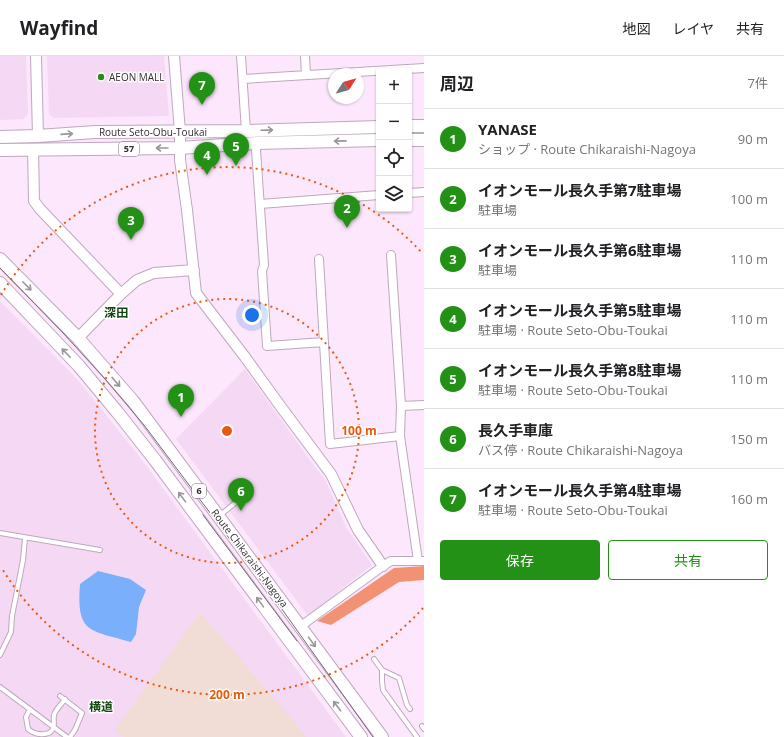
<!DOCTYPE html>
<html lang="ja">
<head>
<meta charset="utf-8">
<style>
  :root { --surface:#fff; --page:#f6f6f6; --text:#202124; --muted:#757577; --line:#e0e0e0; --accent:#239016 }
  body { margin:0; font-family:"Open Sans","Noto Sans JP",sans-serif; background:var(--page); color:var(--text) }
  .controls { position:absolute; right:12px; top:12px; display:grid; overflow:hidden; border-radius:4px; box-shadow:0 1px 3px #0004 }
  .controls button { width:36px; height:36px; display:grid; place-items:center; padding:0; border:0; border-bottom:1px solid var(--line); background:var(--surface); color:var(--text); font:20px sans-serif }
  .compass { position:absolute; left:328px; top:12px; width:36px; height:36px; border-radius:50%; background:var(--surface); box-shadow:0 1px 3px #0004; rotate:54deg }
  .you { position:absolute; left:252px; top:259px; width:14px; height:14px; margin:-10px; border:3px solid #fff; border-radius:50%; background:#1a73e8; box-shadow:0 0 0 6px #1a73e833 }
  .badge { display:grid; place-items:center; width:26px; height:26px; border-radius:50%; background:var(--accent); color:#fff; font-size:13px; font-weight:700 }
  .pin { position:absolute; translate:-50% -33px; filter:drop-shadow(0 1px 2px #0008) }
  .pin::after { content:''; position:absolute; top:21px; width:14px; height:12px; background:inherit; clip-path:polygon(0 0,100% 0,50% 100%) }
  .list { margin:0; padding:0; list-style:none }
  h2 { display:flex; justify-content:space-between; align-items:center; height:52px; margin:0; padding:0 16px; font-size:17px }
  h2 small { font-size:13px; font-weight:400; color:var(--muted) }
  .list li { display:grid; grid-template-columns:26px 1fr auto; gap:12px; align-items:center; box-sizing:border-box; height:60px; padding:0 16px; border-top:1px solid var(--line) }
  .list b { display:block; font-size:15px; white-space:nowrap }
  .list p { margin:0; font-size:13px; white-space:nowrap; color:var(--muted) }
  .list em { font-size:13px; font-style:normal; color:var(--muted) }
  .actions { display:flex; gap:8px; padding:12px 16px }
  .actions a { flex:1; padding:9px 0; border:1px solid var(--accent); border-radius:4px; text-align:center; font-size:14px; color:var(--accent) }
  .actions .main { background:var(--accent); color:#fff }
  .icon { flex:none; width:22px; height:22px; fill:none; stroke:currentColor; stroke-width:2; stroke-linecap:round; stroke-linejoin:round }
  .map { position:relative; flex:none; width:424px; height:681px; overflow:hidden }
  header { display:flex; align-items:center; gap:24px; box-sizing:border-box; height:56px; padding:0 20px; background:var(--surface); border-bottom:1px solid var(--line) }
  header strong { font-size:19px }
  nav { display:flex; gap:22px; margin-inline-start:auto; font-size:14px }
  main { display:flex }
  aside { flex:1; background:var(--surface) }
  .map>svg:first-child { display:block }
  .built { fill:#f5d9f4 }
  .green { fill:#f1dcd6 }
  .forest { fill:#f29275 }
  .water { fill:#7aaffb }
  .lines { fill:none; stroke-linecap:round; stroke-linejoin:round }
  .service-casing { stroke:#bda8bc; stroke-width:6 }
  .minor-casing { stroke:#bda8bc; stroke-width:10 }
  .tertiary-casing { stroke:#bda8bc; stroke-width:12 }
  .primary-casing { stroke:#bda8bc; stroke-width:14 }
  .service { stroke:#fff; stroke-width:4 }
  .minor { stroke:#fff; stroke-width:8 }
  .tertiary { stroke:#fff; stroke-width:10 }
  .primary { stroke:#fff; stroke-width:12 }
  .tram { stroke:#766975; stroke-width:1 }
  .oneway { stroke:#9a969a }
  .ring { fill:none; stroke:#e8590c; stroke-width:2; stroke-dasharray:2 4 }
  .poi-dot { fill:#239016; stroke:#fff; stroke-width:1.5 }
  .labels { text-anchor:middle; stroke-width:3; stroke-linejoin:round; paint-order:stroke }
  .shield { fill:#fff; stroke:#716b71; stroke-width:1 }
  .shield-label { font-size:9px; font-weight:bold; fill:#342c34 }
  .poi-label { font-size:10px; fill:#342c34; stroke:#fff; text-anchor:start }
  .street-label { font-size:10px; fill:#342c34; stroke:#fff }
  .quarter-label { font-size:12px; font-weight:bold; fill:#154710; stroke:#fff }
  .centre { fill:#e8590c; stroke:#fff; stroke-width:2 }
  .ring-label { font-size:12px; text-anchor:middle; font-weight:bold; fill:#e8590c; stroke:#fff; stroke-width:3; stroke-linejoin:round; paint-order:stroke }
</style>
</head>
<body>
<header>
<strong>Wayfind</strong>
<nav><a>地図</a><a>レイヤ</a><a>共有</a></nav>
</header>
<main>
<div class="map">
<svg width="424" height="681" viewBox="0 0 424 681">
  <rect width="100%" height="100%" fill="#fde7fc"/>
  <!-- built -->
  <path class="built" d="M0 0H26L28 58 23 63 0 64Z
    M47 0H164L169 60 54 62 49 58Z
    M0 245 78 324 139 400 346 681H0Z
    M245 313 317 414 325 423 346 471 372 509 308 560 176 383Z"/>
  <!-- green -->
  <path class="green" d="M200 556 307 681H124L115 674Z"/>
  <!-- forest -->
  <path class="forest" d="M424 510V524L399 526 331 569 317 565 394 512Z"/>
  <!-- water -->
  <path class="water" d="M98 515 130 523 146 534 139 551 136 578 131 586C90 574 76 578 80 528Z"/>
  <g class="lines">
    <!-- service casing -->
    <g class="service-casing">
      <path id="service" d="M219 460 250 435
        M0 477 100 494
        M0 599 11 576 12 560 23 504 25 482
        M374 603 382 614V625L383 634 417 681
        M382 614 399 622 407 649 410 653
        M0 631 67 681
        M60 640 82 657 75 674 70 681
        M30 653 26 661 28 673C35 679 48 681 53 673 55 669 53 664 54 659 55 654 62 648 65 643
        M422 670 424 673"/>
    </g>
    <!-- minor casing -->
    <g class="minor-casing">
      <path id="minor" d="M241 0 246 75
        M305 0 306 19
        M243 23 424 12
        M257 87 256 94 264 209 262 215 267 290 324 286
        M409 137 424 136
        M260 148 379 139
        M319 203 330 388 400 380 401 350 391 199
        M401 350 424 349
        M400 380 418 505
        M301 570 383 510 391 505H424"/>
    </g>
    <!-- tertiary casing -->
    <g class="tertiary-casing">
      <path id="tertiary" d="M36 0 38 80
        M174 0 180 76V104L187 154 196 237 245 301 281 351 331 418 358 474 383 510
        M33 93 34 145 40 153 121 238 137 224 154 217 194 214
        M78 282 121 238"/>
    </g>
    <!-- primary casing -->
    <g class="primary-casing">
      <path id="primary" d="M409 70H424
        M0 81 38 80 95 76 246 75 379 71
        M409 84H424
        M0 94 179 92 257 87 379 84
        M0 203 78 282 133 345 382 681
        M0 227 79 310 118 357 155 404 361 681"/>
    </g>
    <!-- service -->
    <use href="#service" class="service"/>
    <!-- minor -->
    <use href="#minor" class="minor"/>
    <!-- tertiary -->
    <use href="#tertiary" class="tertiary"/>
    <!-- primary -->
    <use href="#primary" class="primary"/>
    <!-- tram -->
    <path class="tram" d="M0 212 64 278 105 323 144 369 274 542 373 681
      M203 459 297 585"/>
  </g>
  <!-- one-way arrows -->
  <defs><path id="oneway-shaft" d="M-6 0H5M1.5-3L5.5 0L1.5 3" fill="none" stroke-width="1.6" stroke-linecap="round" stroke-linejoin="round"/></defs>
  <g class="oneway">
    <use href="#oneway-shaft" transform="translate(267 74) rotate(-2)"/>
    <use href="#oneway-shaft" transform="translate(67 78) rotate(-4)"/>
    <use href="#oneway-shaft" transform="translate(340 85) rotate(179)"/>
    <use href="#oneway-shaft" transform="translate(162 92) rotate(180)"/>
    <use href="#oneway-shaft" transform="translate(27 230) rotate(45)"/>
    <use href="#oneway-shaft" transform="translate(66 297) rotate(-134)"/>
    <use href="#oneway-shaft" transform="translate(116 326) rotate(49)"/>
    <use href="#oneway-shaft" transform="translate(182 441) rotate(-126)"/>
    <use href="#oneway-shaft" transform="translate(260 546) rotate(-126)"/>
    <use href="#oneway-shaft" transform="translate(312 586) rotate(54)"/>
    <use href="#oneway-shaft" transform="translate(337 650) rotate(-127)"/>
  </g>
  <!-- distance rings -->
  <g class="ring">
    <circle cx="227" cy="375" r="132"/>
    <path d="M423 552A264 264 0 0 1 1 511M1 239A264 264 0 0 1 423 198"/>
  </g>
  <!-- markers -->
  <circle class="poi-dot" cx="101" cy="21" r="4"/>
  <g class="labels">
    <!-- shield labels -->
    <g class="shield">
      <rect x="119" y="86" width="20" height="14" rx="3"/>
      <rect x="192" y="428" width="14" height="14" rx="3"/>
    </g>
    <g class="shield-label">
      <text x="129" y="96">57</text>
      <text x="199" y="438">6</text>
    </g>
    <!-- poi labels -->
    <g class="poi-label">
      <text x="109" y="25">AEON MALL</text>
    </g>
    <!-- street labels -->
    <g class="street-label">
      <text x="153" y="80">Route Seto-Obu-Toukai</text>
      <text transform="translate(250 502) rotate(53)" y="4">Route Chikaraishi-Nagoya</text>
    </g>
    <!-- quarter labels -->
    <g class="quarter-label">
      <text x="116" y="261">深田</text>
      <text x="101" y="655">横道</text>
    </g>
  </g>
  <circle cx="227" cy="375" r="6" class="centre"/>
  <g class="ring-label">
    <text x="359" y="379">100 m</text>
    <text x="227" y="643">200 m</text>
  </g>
</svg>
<div class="controls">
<button>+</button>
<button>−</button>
<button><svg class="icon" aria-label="locate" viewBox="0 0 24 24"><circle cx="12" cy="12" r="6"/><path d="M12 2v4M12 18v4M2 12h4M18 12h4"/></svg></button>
<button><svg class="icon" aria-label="layers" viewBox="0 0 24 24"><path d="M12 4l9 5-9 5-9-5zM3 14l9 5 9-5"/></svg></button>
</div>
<svg class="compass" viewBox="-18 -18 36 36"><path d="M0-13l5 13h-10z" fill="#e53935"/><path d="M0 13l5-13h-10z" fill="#757577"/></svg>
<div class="you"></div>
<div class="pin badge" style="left:181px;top:361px">1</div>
<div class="pin badge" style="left:347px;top:172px">2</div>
<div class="pin badge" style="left:131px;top:184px">3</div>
<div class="pin badge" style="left:207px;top:119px">4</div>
<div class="pin badge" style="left:236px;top:110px">5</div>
<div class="pin badge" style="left:241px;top:455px">6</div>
<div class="pin badge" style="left:202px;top:49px">7</div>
</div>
<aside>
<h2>周辺<small>7件</small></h2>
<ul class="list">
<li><span class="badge">1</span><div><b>YANASE</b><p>ショップ · Route Chikaraishi-Nagoya</p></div><em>90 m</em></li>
<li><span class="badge">2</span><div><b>イオンモール長久手第7駐車場</b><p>駐車場</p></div><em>100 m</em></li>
<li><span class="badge">3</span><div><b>イオンモール長久手第6駐車場</b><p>駐車場</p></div><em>110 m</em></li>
<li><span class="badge">4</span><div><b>イオンモール長久手第5駐車場</b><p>駐車場 · Route Seto-Obu-Toukai</p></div><em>110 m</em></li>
<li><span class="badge">5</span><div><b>イオンモール長久手第8駐車場</b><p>駐車場 · Route Seto-Obu-Toukai</p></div><em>110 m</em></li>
<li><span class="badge">6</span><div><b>長久手車庫</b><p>バス停 · Route Chikaraishi-Nagoya</p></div><em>150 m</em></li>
<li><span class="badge">7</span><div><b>イオンモール長久手第4駐車場</b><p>駐車場 · Route Seto-Obu-Toukai</p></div><em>160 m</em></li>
</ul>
<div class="actions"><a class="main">保存</a><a>共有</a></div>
</aside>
</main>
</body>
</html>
